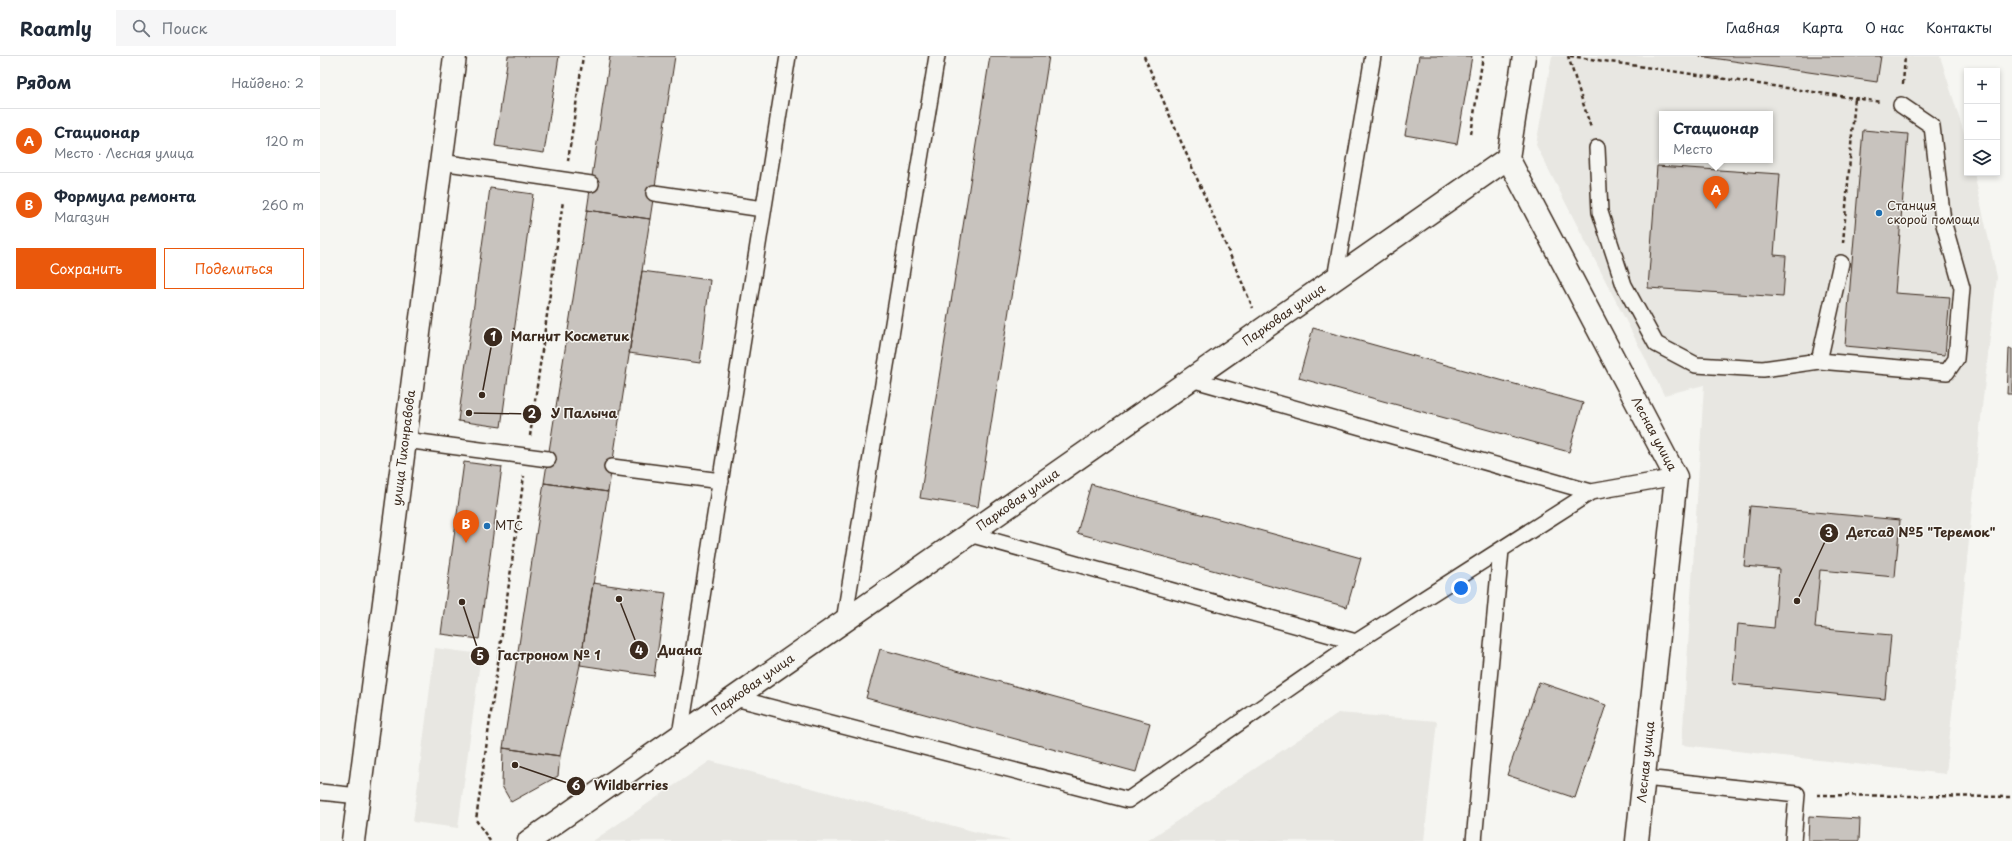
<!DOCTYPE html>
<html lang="ru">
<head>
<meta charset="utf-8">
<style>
  :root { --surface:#fff; --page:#f6f6f7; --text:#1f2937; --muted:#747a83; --line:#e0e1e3; --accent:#ea580c }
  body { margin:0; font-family:"Playpen Sans",sans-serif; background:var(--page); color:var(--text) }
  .controls { position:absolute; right:12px; top:12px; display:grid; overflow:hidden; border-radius:0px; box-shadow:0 2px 6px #0003 }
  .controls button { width:36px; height:36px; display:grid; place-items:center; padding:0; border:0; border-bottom:1px solid var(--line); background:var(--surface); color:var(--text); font:20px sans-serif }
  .you { position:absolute; left:1141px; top:532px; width:14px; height:14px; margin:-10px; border:3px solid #fff; border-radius:50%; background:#1a73e8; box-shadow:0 0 0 6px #1a73e833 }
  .badge { display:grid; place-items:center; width:26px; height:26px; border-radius:50%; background:var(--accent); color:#fff; font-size:13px; font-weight:700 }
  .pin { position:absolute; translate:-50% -33px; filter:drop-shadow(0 1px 2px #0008) }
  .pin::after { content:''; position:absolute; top:21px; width:14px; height:12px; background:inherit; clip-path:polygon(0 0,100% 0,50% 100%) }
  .popup { position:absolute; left:1339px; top:55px; width:114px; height:52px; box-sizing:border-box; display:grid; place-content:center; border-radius:0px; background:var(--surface); filter:drop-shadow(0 1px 3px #0005); font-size:13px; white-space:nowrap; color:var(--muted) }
  .popup b { font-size:15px; color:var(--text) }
  .popup::after { content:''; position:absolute; left:50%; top:100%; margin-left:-8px; border:8px solid transparent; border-top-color:var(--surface) }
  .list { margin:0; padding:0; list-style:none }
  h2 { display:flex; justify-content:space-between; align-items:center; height:52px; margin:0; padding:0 16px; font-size:17px }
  h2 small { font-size:13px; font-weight:400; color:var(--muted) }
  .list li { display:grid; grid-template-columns:26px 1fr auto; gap:12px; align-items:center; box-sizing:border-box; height:64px; padding:0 16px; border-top:1px solid var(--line) }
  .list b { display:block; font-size:15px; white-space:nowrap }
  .list p { margin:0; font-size:13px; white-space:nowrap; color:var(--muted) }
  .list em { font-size:13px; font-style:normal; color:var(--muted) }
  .actions { display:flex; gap:8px; padding:12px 16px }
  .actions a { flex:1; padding:9px 0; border:1px solid var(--accent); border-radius:0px; text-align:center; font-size:14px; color:var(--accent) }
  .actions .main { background:var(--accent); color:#fff }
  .icon { flex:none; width:22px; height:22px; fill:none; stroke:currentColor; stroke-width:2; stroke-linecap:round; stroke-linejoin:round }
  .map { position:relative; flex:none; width:1692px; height:785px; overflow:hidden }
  header { display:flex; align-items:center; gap:24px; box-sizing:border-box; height:56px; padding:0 20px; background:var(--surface); border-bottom:1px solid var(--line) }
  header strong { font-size:19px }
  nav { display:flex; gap:22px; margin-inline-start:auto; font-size:14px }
  .search { width:280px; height:36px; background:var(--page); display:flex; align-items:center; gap:10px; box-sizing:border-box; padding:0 14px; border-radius:0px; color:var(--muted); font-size:15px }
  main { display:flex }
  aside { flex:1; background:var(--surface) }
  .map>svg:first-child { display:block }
  .built { fill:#e8e7e2; fill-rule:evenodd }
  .building { fill:#c8c3be; stroke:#3b2a1e }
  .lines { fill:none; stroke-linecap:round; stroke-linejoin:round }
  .service-casing { stroke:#3b2a1e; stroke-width:18 }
  .minor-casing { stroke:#3b2a1e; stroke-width:25 }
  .secondary-casing { stroke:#3b2a1e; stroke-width:25 }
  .path { stroke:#3b2a1e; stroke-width:2.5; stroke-dasharray:4 3; stroke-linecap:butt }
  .service { stroke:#f6f6f2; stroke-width:15 }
  .minor { stroke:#f6f6f2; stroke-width:22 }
  .secondary { stroke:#f6f6f2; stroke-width:22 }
  .poi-dot { fill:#1f6fb2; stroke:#f6f6f2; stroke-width:1.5 }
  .labels { text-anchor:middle; stroke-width:3; stroke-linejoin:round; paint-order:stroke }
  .poi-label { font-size:12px; fill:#3b2a1e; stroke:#f6f6f2; text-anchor:start }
  .street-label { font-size:12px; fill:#3b2a1e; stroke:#f6f6f2 }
  .leader { fill:none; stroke:#3b2a1e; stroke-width:1.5 }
  .callout-dot { fill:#3b2a1e; stroke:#f6f6f2; stroke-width:1.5 }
  .mark-label { font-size:12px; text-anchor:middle; font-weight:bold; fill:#fff }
  .callout-label { font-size:13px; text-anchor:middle; font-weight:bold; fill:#3b2a1e; stroke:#f6f6f2; stroke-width:3; stroke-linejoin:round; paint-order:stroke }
</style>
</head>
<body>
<header>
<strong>Roamly</strong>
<div class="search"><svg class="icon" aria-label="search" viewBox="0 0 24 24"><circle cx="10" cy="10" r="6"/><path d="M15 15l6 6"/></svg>Поиск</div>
<nav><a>Главная</a><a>Карта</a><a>О нас</a><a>Контакты</a></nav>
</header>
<main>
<aside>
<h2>Рядом<small>Найдено: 2</small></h2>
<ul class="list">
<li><span class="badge">A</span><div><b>Стационар</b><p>Место · Лесная улица</p></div><em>120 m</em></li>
<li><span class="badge">B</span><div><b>Формула ремонта</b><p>Магазин</p></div><em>260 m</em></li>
</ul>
<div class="actions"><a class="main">Сохранить</a><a>Поделиться</a></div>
</aside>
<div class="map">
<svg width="1692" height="785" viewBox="0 0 1692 785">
  <rect width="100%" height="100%" fill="#f6f6f2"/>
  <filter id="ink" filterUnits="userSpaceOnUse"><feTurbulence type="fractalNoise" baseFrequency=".025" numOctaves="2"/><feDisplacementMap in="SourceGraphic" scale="8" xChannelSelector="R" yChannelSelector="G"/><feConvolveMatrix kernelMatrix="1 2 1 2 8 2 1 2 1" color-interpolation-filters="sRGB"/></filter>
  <g filter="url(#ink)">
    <!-- built -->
    <path class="built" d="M1232 0H1620L1647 87V117H1654L1677 221 1663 342 1626 718 1362 689 1384 329 1344 339 1216 89ZM1342 58H1450V104H1342Z
      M115 592 161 598 138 772 93 766Z
      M1018 657 1117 665 1104 785H827Z
      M390 705 690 785H273Z"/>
    <!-- building -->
    <path class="building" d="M188 0H239L224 97 175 90Z
      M290 0H355L330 163 267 154Z
      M670 0H729L658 451 600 442Z
      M1099 0H1152L1137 88 1085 79Z
      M1379 0H1561L1557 26Z
      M1543 74 1588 78 1575 237 1630 241 1625 299 1525 290Z
      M1337 110 1460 118 1454 199 1466 200 1463 241 1328 232Z
      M170 132 213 138 181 371 138 365Z
      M267 154 330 163 288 436 224 427Z
      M322 215 390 224 380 307 309 297Z
      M993 272 1263 347 1249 396 979 322Z
      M1689 293H1692V338H1687Z
      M144 406 182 411 159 583 121 578Z
      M224 427 288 436 260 609 240 700 183 692Z
      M771 428 1041 502 1027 551 757 477Z
      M1430 450 1580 464 1575 521 1500 514 1495 572 1571 579 1565 643 1413 628 1418 568 1454 572 1459 513 1424 510Z
      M273 527 346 537 334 620 260 609Z
      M560 593 830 667 816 716 546 642Z
      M1219 626 1286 649 1255 742 1187 719Z
      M183 692 240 700 238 720 191 746 182 730Z
      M1489 760 1540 763 1539 785H1488Z"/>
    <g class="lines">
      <!-- service casing -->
      <g class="service-casing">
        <path id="service" d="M1277 92 1280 156 1304 229 1336 288 1376 309 1443 313 1499 305 1521 207
          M121 106 271 128
          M334 137 443 153
          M1015 223 1053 0
          M1499 305 1627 316 1636 303 1642 232 1623 165 1612 70 1581 49
          M871 323 1271 436
          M85 384 228 403
          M292 411 401 425
          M649 478 1036 586
          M524 565 617 0
          M415 642 808 744 1036 586 1271 436 1356 421
          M360 679 468 0
          M1324 722 1477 738 1473 785
          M0 736 39 740
          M1154 785 1181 494"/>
      </g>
      <!-- minor casing -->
      <g class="minor-casing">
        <path id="minor" d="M1204 0 1188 102 1356 421 1317 785
          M209 785 1188 102"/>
      </g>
      <!-- secondary casing -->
      <g class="secondary-casing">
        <path id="secondary" d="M33 785 135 0"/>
      </g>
      <!-- path -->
      <path class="path" d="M824 0 933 252
        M1248 0 1271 72
        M1250 0 1561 46
        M1583 28 1585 0
        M1151 78 1163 0
        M248 105 263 0
        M1523 187 1535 42
        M210 380 243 145
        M1497 739 1692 741
        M170 785 156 764 204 420"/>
      <!-- service -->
      <use href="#service" class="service"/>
      <!-- minor -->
      <use href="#minor" class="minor"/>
      <!-- secondary -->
      <use href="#secondary" class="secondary"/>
    </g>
  </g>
  <!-- markers -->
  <g class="poi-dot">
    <circle cx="1559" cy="157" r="4"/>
    <circle cx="167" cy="470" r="4"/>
  </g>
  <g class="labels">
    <!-- poi labels -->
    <g class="poi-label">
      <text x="1567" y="154">Станция<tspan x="1567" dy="14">скорой помощи</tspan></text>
      <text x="175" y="474">МТС</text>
    </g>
    <!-- street labels -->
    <g class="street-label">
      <text transform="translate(964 259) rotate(-35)" y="4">Парковая улица</text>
      <text transform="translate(1334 378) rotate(62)" y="4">Лесная улица</text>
      <text transform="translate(84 392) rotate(-83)" y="4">улица Тихонравова</text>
      <text transform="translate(698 444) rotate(-35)" y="4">Парковая улица</text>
      <text transform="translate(433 629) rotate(-35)" y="4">Парковая улица</text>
      <text transform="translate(1326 706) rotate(-84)" y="4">Лесная улица</text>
    </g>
  </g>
  <!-- callouts -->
  <path class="leader" d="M162 339L173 281M149 357L212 358M1477 545L1509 477M299 543L319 594M142 546L160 600M195 709L256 730"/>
  <g class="callout-dot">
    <circle cx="162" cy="339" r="4"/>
    <circle cx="149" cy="357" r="4"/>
    <circle cx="1477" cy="545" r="4"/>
    <circle cx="299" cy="543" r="4"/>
    <circle cx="142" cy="546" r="4"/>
    <circle cx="195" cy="709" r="4"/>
    <circle cx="173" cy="281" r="10"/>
    <circle cx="212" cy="358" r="10"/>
    <circle cx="1509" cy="477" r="10"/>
    <circle cx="319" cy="594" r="10"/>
    <circle cx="160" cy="600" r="10"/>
    <circle cx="256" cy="730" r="10"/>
  </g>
  <g class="mark-label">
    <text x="173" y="285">1</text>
    <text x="212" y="362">2</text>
    <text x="1509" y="481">3</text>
    <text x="319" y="599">4</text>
    <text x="160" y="604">5</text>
    <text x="256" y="734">6</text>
  </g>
  <g class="callout-label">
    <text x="250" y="285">Магнит Косметик</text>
    <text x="264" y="362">У Палыча</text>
    <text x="1601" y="481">Детсад №5 "Теремок"</text>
    <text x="360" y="599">Диана</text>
    <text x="229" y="604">Гастроном № 1</text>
    <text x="311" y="734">Wildberries</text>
  </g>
</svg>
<div class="controls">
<button>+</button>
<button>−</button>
<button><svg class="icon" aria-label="layers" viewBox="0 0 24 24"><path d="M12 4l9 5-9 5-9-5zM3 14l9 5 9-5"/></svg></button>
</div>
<div class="you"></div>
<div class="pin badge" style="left:1396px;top:153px">A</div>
<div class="popup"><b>Стационар</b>Место</div>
<div class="pin badge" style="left:146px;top:487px">B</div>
</div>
</main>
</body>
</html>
